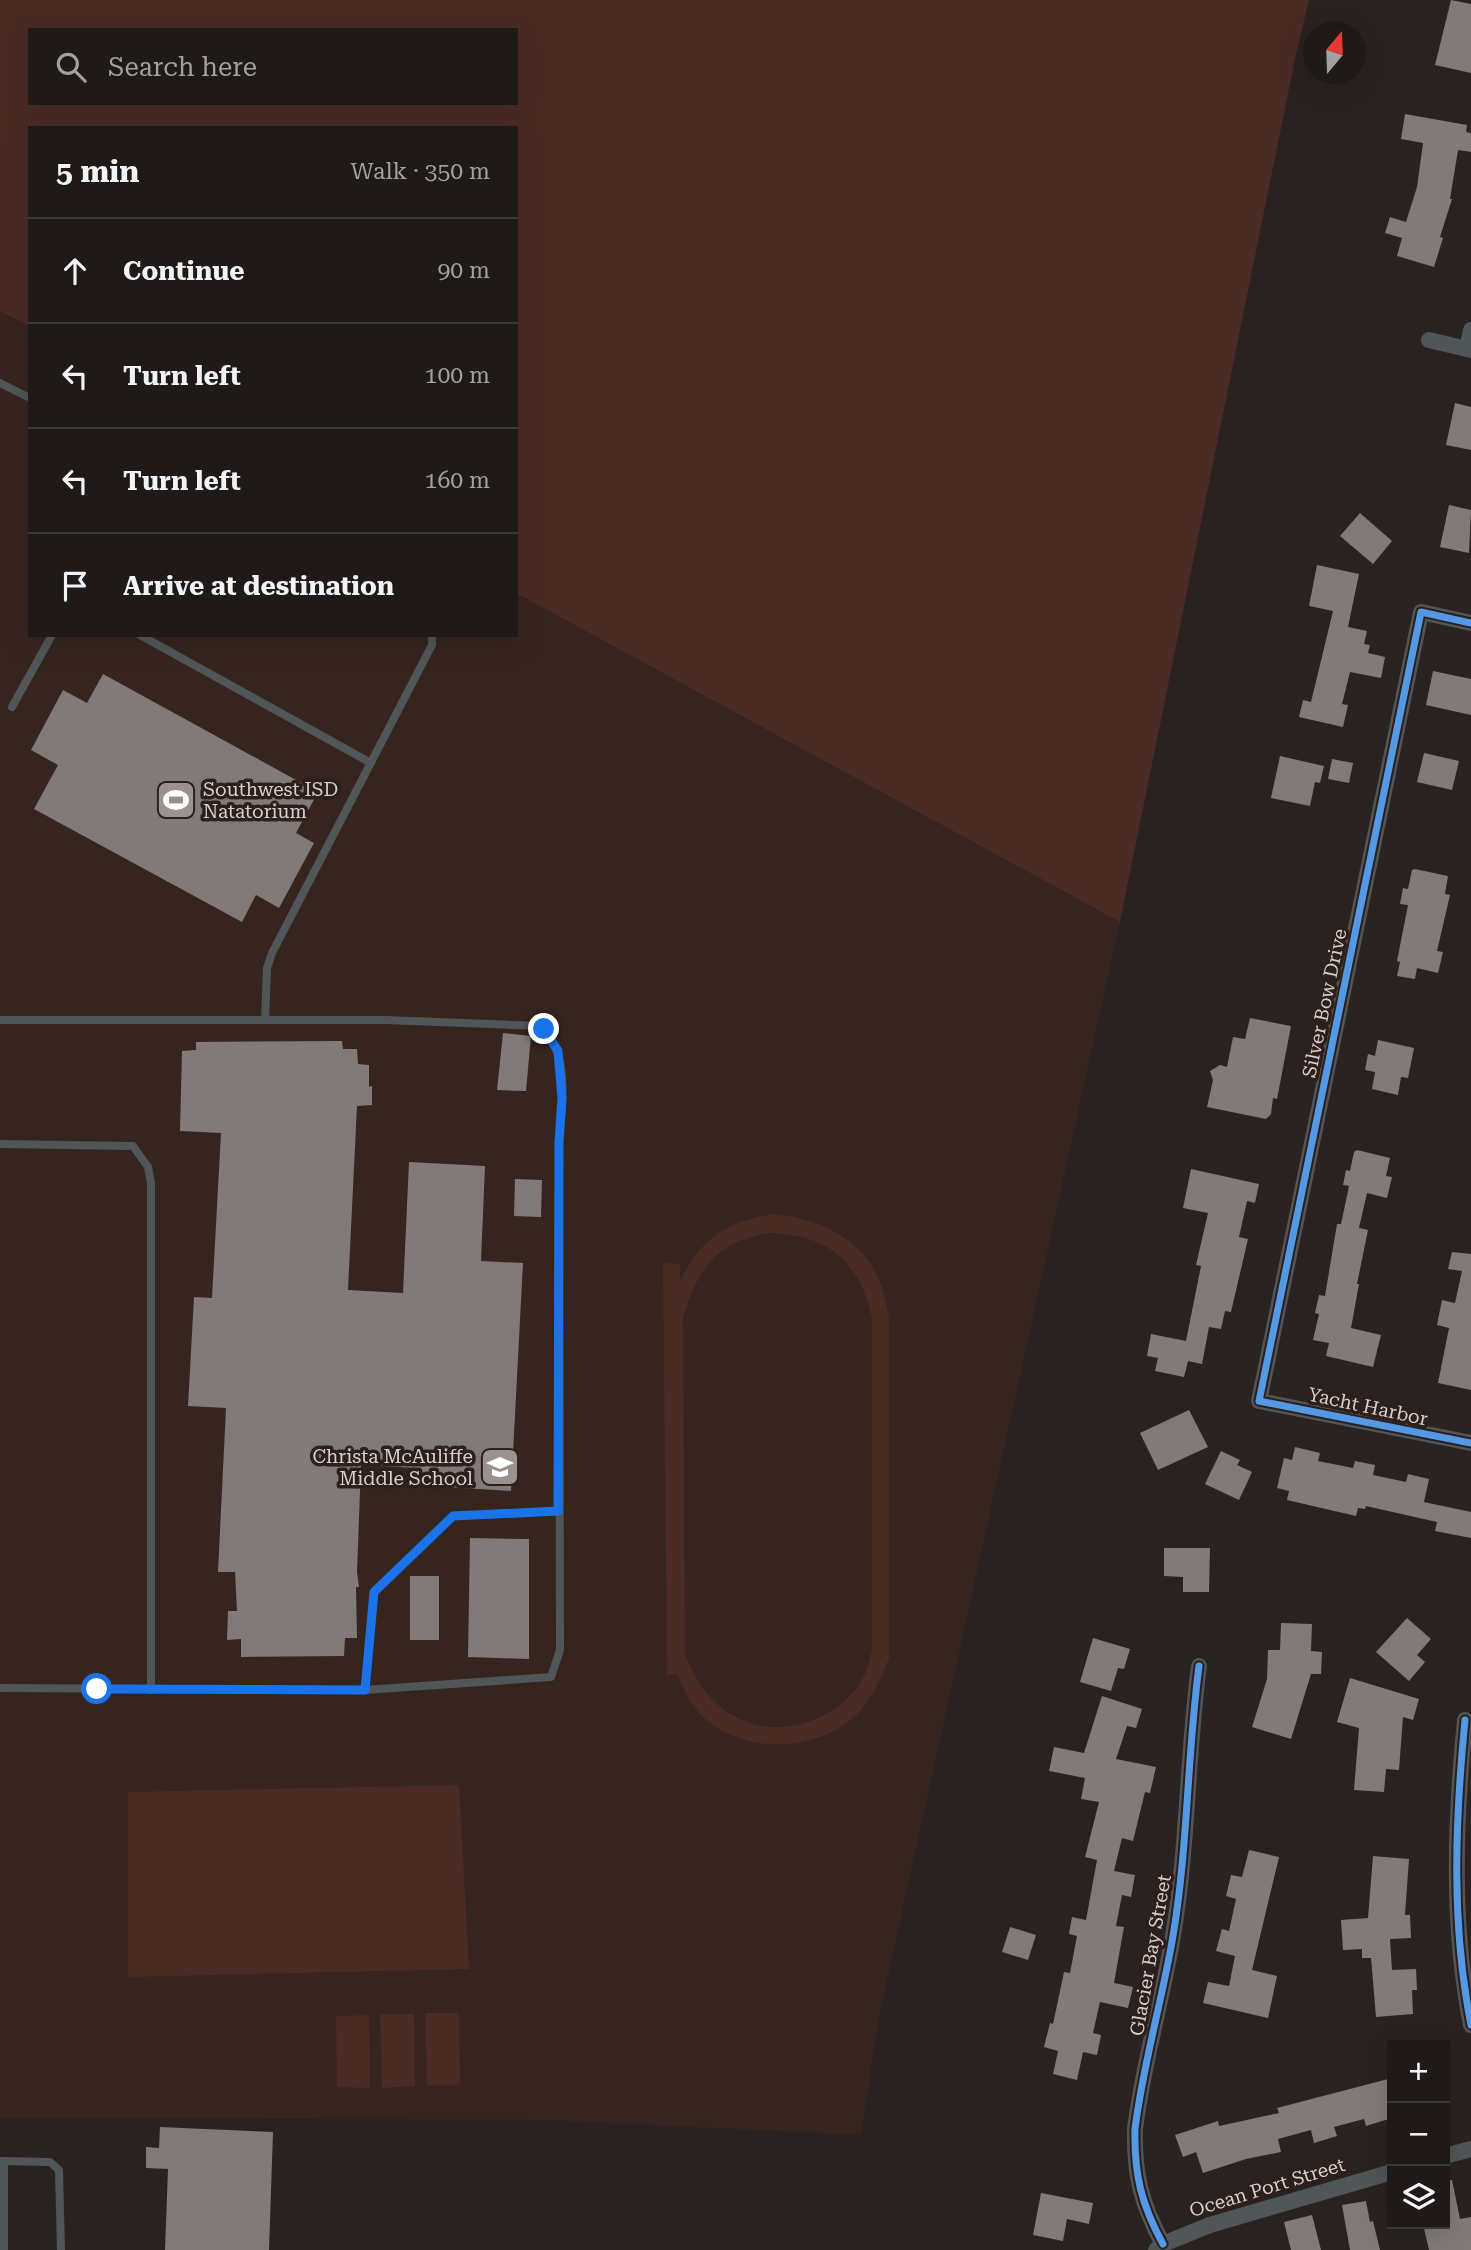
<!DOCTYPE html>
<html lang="en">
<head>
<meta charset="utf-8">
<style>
  :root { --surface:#1f1a18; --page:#272321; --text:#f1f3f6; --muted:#a1a1a2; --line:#3c3837 }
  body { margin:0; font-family:"Roboto Serif",serif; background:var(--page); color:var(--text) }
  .controls { position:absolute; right:21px; bottom:21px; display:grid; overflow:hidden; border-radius:0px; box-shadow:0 7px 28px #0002 }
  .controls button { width:63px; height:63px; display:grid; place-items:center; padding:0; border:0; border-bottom:2px solid var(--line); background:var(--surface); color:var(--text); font:35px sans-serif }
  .compass { position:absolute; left:1303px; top:21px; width:63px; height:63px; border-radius:50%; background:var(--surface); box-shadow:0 7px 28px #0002; rotate:19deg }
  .stop { position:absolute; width:21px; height:21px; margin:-16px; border:5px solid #1a73e8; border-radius:50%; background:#fff }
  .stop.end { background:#1a73e8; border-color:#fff; box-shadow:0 2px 7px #0008 }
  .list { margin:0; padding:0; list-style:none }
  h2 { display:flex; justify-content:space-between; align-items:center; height:91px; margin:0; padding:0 28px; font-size:30px }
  h2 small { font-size:23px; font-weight:400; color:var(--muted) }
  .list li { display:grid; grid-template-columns:46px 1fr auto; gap:21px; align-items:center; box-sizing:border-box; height:105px; padding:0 28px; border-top:2px solid var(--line) }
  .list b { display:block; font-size:26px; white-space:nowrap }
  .list em { font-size:23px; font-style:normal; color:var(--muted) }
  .icon { flex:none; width:38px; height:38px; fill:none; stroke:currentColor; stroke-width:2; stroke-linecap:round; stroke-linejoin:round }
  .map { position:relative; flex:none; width:1471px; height:2250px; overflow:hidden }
  .search { position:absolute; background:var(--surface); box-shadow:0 7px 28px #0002; left:28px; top:28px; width:490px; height:77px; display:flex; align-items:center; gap:18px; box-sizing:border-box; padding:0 24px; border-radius:0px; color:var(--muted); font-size:26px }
  .panel { position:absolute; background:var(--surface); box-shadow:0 7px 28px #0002; left:28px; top:126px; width:490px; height:511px; border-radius:0px }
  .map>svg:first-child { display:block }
  .built { fill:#36241f }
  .grass { fill:#492b24; fill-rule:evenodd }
  .building { fill:#817a78 }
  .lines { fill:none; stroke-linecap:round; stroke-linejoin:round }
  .service { stroke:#505557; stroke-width:8 }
  .minor { stroke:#505557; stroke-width:16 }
  .cycleway-casing { stroke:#2d1f1c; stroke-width:11 }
  .cycleway { stroke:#5399e6; stroke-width:7 }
  .route { stroke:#1a73e8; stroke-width:9 }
  .labels { text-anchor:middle; stroke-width:7; stroke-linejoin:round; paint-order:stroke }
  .poi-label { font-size:19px; fill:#d8cfcd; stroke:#2d1f1c; text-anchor:start }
  .street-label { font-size:19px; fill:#d8cfcd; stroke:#2d1f1c }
</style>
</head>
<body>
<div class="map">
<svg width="1471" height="2250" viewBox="0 0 1471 2250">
  <rect width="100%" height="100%" fill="#292220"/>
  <!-- built -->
  <path class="built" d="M0 311 30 327V635H516V593L1120 922 880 2013 861 2135 545 2120 0 2118Z"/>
  <!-- grass -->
  <path class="grass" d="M0 0H1309L1296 54 1120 922 516 593V128H30V327L0 311ZM30 30H516V103H30Z
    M773 1214C814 1218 858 1235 877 1275 883 1288 886 1304 889 1317V1658C880 1681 871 1702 853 1718 812 1753 741 1754 702 1716 690 1704 684 1689 677 1674L667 1675 663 1263 680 1264V1281C701 1238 726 1222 773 1214ZM769 1233C828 1234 860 1262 872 1318V1648C870 1658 868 1669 863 1678 854 1695 837 1709 820 1717 760 1745 704 1712 685 1653L683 1317C699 1268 715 1242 769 1233Z
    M459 1785 469 1969 128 1977V1792Z
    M425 2013H459L460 2085 427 2086Z
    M414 2014 415 2086 382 2088 380 2014Z
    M369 2015 370 2088 337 2087 336 2016Z"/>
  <!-- building -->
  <path class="building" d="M1451 0 1471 4V73L1435 65Z
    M1405 114 1467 125 1466 132 1471 133V152L1458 150 1450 199H1452L1440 237 1443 238 1434 267 1397 256 1402 238 1385 233 1390 217 1406 222 1417 187 1423 143 1401 139Z
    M1455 403 1471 407V450L1446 445Z
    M1449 505 1471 510 1469 553 1440 547Z
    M1360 513 1392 541 1373 564 1340 536Z
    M1317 565 1359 574 1348 627 1367 631 1364 644 1370 645 1368 653 1385 657 1381 678 1350 672 1342 704 1348 705 1343 727 1299 717 1303 700 1311 702 1333 611 1309 606Z
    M1433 671 1471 679V715L1426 705Z
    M103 674 318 792 296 833 314 843 279 908 256 895 242 922 34 809 58 765 31 750 63 690 87 703Z
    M1424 753 1459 761 1452 790 1417 782Z
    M1280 756 1324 766 1320 783 1315 782 1310 806 1271 798Z
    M1332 759 1353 763 1349 783 1328 779Z
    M1415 869 1448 876 1445 894 1450 895 1437 951 1443 952 1438 973 1417 968 1415 979 1397 976 1400 962 1397 961 1408 905 1400 904 1403 888 1408 889 1412 870Z
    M1250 1018 1291 1026 1277 1099 1273 1098 1271 1114 1266 1119 1207 1107 1213 1080 1210 1071 1220 1065 1227 1067 1233 1037 1245 1039Z
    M503 1033 531 1036 526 1091 497 1090Z
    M1378 1040 1414 1048 1408 1078 1401 1077 1398 1095 1372 1089 1375 1072 1365 1070 1368 1054 1375 1056Z
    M342 1041 343 1049H357L358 1064 369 1065V1087L372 1086V1105L357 1106 348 1290 403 1293 409 1162 485 1166 481 1261 523 1263 511 1491 416 1485 417 1468 361 1465 357 1572 359 1587H356L357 1638H345L344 1656 241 1657V1639L227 1640 228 1611H237L235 1572H218L226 1408 188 1406 194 1297 212 1298 221 1133 180 1131 182 1051 196 1050V1042Z
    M1357 1150 1390 1158 1386 1176 1392 1177 1387 1198 1367 1193 1359 1228 1368 1230 1357 1284H1359L1351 1328 1381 1335 1373 1367 1326 1356 1329 1343 1313 1340 1319 1314 1315 1313 1319 1295 1325 1296 1337 1224H1341L1349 1186 1343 1185 1346 1170 1350 1171 1354 1152Z
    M1191 1169 1259 1184 1255 1203 1247 1201 1239 1237 1248 1239 1231 1312 1225 1311 1221 1329 1209 1327 1202 1364 1188 1361 1184 1377 1155 1371 1158 1358 1147 1356 1151 1334 1186 1341 1201 1266 1196 1265 1208 1213 1183 1208Z
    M515 1179 542 1180 541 1217 514 1216Z
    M1452 1252 1471 1254V1390L1438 1383 1449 1328 1437 1325 1442 1300 1455 1303 1462 1271 1448 1269Z
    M1189 1410 1208 1447 1158 1470 1140 1433Z
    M1295 1447 1320 1453 1318 1461 1353 1468 1355 1461 1375 1465 1373 1475 1406 1482 1408 1474 1429 1479 1424 1502 1471 1512V1538L1435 1531 1437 1522 1366 1506 1365 1509 1358 1508 1356 1516 1287 1500 1289 1491 1277 1488 1284 1458 1292 1460Z
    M1221 1451 1240 1460 1237 1465 1252 1472 1239 1500 1205 1484Z
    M470 1538 529 1539V1659L468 1657Z
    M1164 1548H1210L1209 1592H1183V1577L1164 1576Z
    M410 1576H439V1640H410Z
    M1407 1618 1431 1639 1417 1655 1425 1662 1409 1681 1376 1652Z
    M1281 1623 1312 1624 1311 1651 1322 1652 1321 1674H1311L1291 1739 1252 1727 1267 1679 1268 1650H1280Z
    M1093 1638 1130 1649 1124 1669 1118 1668 1111 1691 1080 1682Z
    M1350 1678 1419 1699 1413 1720 1403 1717 1399 1770 1386 1769 1384 1792 1354 1790 1359 1728 1337 1722Z
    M1102 1696 1142 1709 1136 1728 1127 1726 1116 1759 1156 1767 1150 1793 1145 1792 1133 1841 1122 1838 1114 1871 1135 1875 1131 1897 1122 1895 1116 1926 1124 1927 1114 1983 1133 1987 1128 2008 1100 2002 1093 2033 1101 2035 1097 2055 1083 2052 1077 2080 1053 2074 1058 2051 1044 2047 1050 2023 1053 2024 1064 1972 1070 1973 1077 1936 1069 1934 1072 1917 1086 1920 1097 1860 1085 1857 1099 1802 1081 1799 1085 1778 1049 1771 1054 1747 1084 1753Z
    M1249 1850 1279 1857 1252 1970 1277 1976 1268 2018 1203 2003 1208 1982 1229 1986 1235 1956 1216 1951 1222 1929 1229 1931 1236 1899 1226 1896 1231 1875 1242 1877Z
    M1373 1856 1409 1859 1405 1915H1410L1411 1938 1390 1939 1392 1970 1416 1969 1417 1990H1412L1413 2014 1376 2017 1371 1958H1362V1949L1343 1950 1341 1920 1368 1918Z
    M1010 1927 1036 1935 1028 1960 1002 1952Z
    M1392 2078V2118L1366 2126 1364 2119 1334 2127 1337 2136 1314 2143 1311 2130 1278 2139 1281 2152 1246 2159 1203 2173 1196 2152 1183 2157 1175 2135 1218 2121 1219 2126 1279 2113 1277 2108Z
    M160 2127 273 2132 269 2250H165L168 2169 146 2168V2147L159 2148Z
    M1452 2180 1460 2219 1471 2217V2250H1429L1423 2224H1445V2181Z
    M1041 2193 1093 2203 1089 2224 1067 2219 1063 2241 1033 2235Z
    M1366 2201 1370 2222 1373 2221 1380 2250H1350L1342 2205Z
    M1312 2215 1321 2250H1291L1284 2222Z"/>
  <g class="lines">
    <!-- service -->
    <path class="service" d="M0 383 30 398
      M140 635 371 763
      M12 707 52 635
      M0 1020H386L540 1026C571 1053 562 1105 559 1141L560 1650 551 1677 365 1690 0 1688
      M265 1020 267 968 272 953 432 645V635
      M0 1144 133 1146 148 1167 151 1183V1690
      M365 1690 374 1592 453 1516 558 1511
      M0 2161 50 2162 59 2170 61 2250
      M4 2250V2161"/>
    <!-- minor -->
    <path class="minor" d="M1429 340 1471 350
      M1467 349 1471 330
      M1471 623 1421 612 1259 1401 1471 1443
      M1465 1720C1455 1822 1451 1924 1471 2025
      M1445 2156 1471 2149
      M1163 2244C1141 2204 1134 2174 1135 2129 1143 2064 1162 2001 1173 1936 1188 1847 1187 1756 1199 1666
      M1156 2250 1163 2244 1210 2225 1392 2172"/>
    <!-- cycleway casing -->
    <g class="cycleway-casing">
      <path id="cycleway" d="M1471 623 1421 612 1259 1401 1471 1443
        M1465 1720C1455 1822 1451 1924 1471 2025
        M1163 2244C1141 2204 1134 2174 1135 2129 1143 2064 1162 2001 1173 1936 1188 1847 1187 1756 1199 1666"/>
    </g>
    <!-- cycleway -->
    <use href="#cycleway" class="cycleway"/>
  </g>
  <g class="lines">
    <!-- route -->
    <path class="route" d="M97 1689 365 1690 374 1592 453 1516 558 1511 559 1142 562 1098 558 1051 544 1029"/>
  </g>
  <!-- icons -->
  <defs>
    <g id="stadium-square" transform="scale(2.0125)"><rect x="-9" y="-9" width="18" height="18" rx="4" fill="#9b9290" stroke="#2d1f1c"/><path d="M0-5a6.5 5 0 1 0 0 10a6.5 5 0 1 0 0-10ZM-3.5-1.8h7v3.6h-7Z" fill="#fff"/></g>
    <g id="school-square" transform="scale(2.0125)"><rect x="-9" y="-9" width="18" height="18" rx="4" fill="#9b9290" stroke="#2d1f1c"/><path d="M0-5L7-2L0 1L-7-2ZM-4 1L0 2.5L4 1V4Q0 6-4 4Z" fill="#fff"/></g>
  </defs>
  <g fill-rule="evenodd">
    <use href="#stadium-square" x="176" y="800"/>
    <use href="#school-square" x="500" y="1467"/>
  </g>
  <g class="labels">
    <!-- poi labels -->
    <g class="poi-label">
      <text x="203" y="796">Southwest ISD<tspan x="203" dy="22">Natatorium</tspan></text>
      <text x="473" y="1463" text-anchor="end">Christa McAuliffe<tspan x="473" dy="22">Middle School</tspan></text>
    </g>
    <!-- street labels -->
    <g class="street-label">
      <text transform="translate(1324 1003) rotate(-78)" y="7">Silver Bow Drive</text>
      <text transform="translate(1368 1406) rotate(12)" y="7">Yacht Harbor</text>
      <text transform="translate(1150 1955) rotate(-80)" y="7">Glacier Bay Street</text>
      <text transform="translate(1267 2187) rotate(-17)" y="7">Ocean Port Street</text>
    </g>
  </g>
</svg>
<div class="controls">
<button>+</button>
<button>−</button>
<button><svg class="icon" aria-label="layers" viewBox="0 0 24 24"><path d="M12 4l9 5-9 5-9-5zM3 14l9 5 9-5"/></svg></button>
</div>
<svg class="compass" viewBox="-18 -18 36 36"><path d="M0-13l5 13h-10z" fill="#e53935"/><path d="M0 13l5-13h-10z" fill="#a1a1a2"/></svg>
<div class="stop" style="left:97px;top:1689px"></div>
<div class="stop end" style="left:544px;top:1029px"></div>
<div class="search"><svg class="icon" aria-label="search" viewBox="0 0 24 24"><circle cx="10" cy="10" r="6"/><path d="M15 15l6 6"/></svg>Search here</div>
<section class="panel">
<h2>5 min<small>Walk · 350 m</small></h2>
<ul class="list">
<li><svg class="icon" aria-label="ahead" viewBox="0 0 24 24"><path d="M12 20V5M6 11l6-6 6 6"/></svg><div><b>Continue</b></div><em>90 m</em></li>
<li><svg class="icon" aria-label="left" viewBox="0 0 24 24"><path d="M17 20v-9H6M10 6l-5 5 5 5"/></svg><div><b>Turn left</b></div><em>100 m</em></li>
<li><svg class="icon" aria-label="left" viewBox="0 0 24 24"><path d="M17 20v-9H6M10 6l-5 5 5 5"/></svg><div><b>Turn left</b></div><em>160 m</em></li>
<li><svg class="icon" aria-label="arrive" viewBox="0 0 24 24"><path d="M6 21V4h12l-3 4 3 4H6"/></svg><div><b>Arrive at destination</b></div></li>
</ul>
</section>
</div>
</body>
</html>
